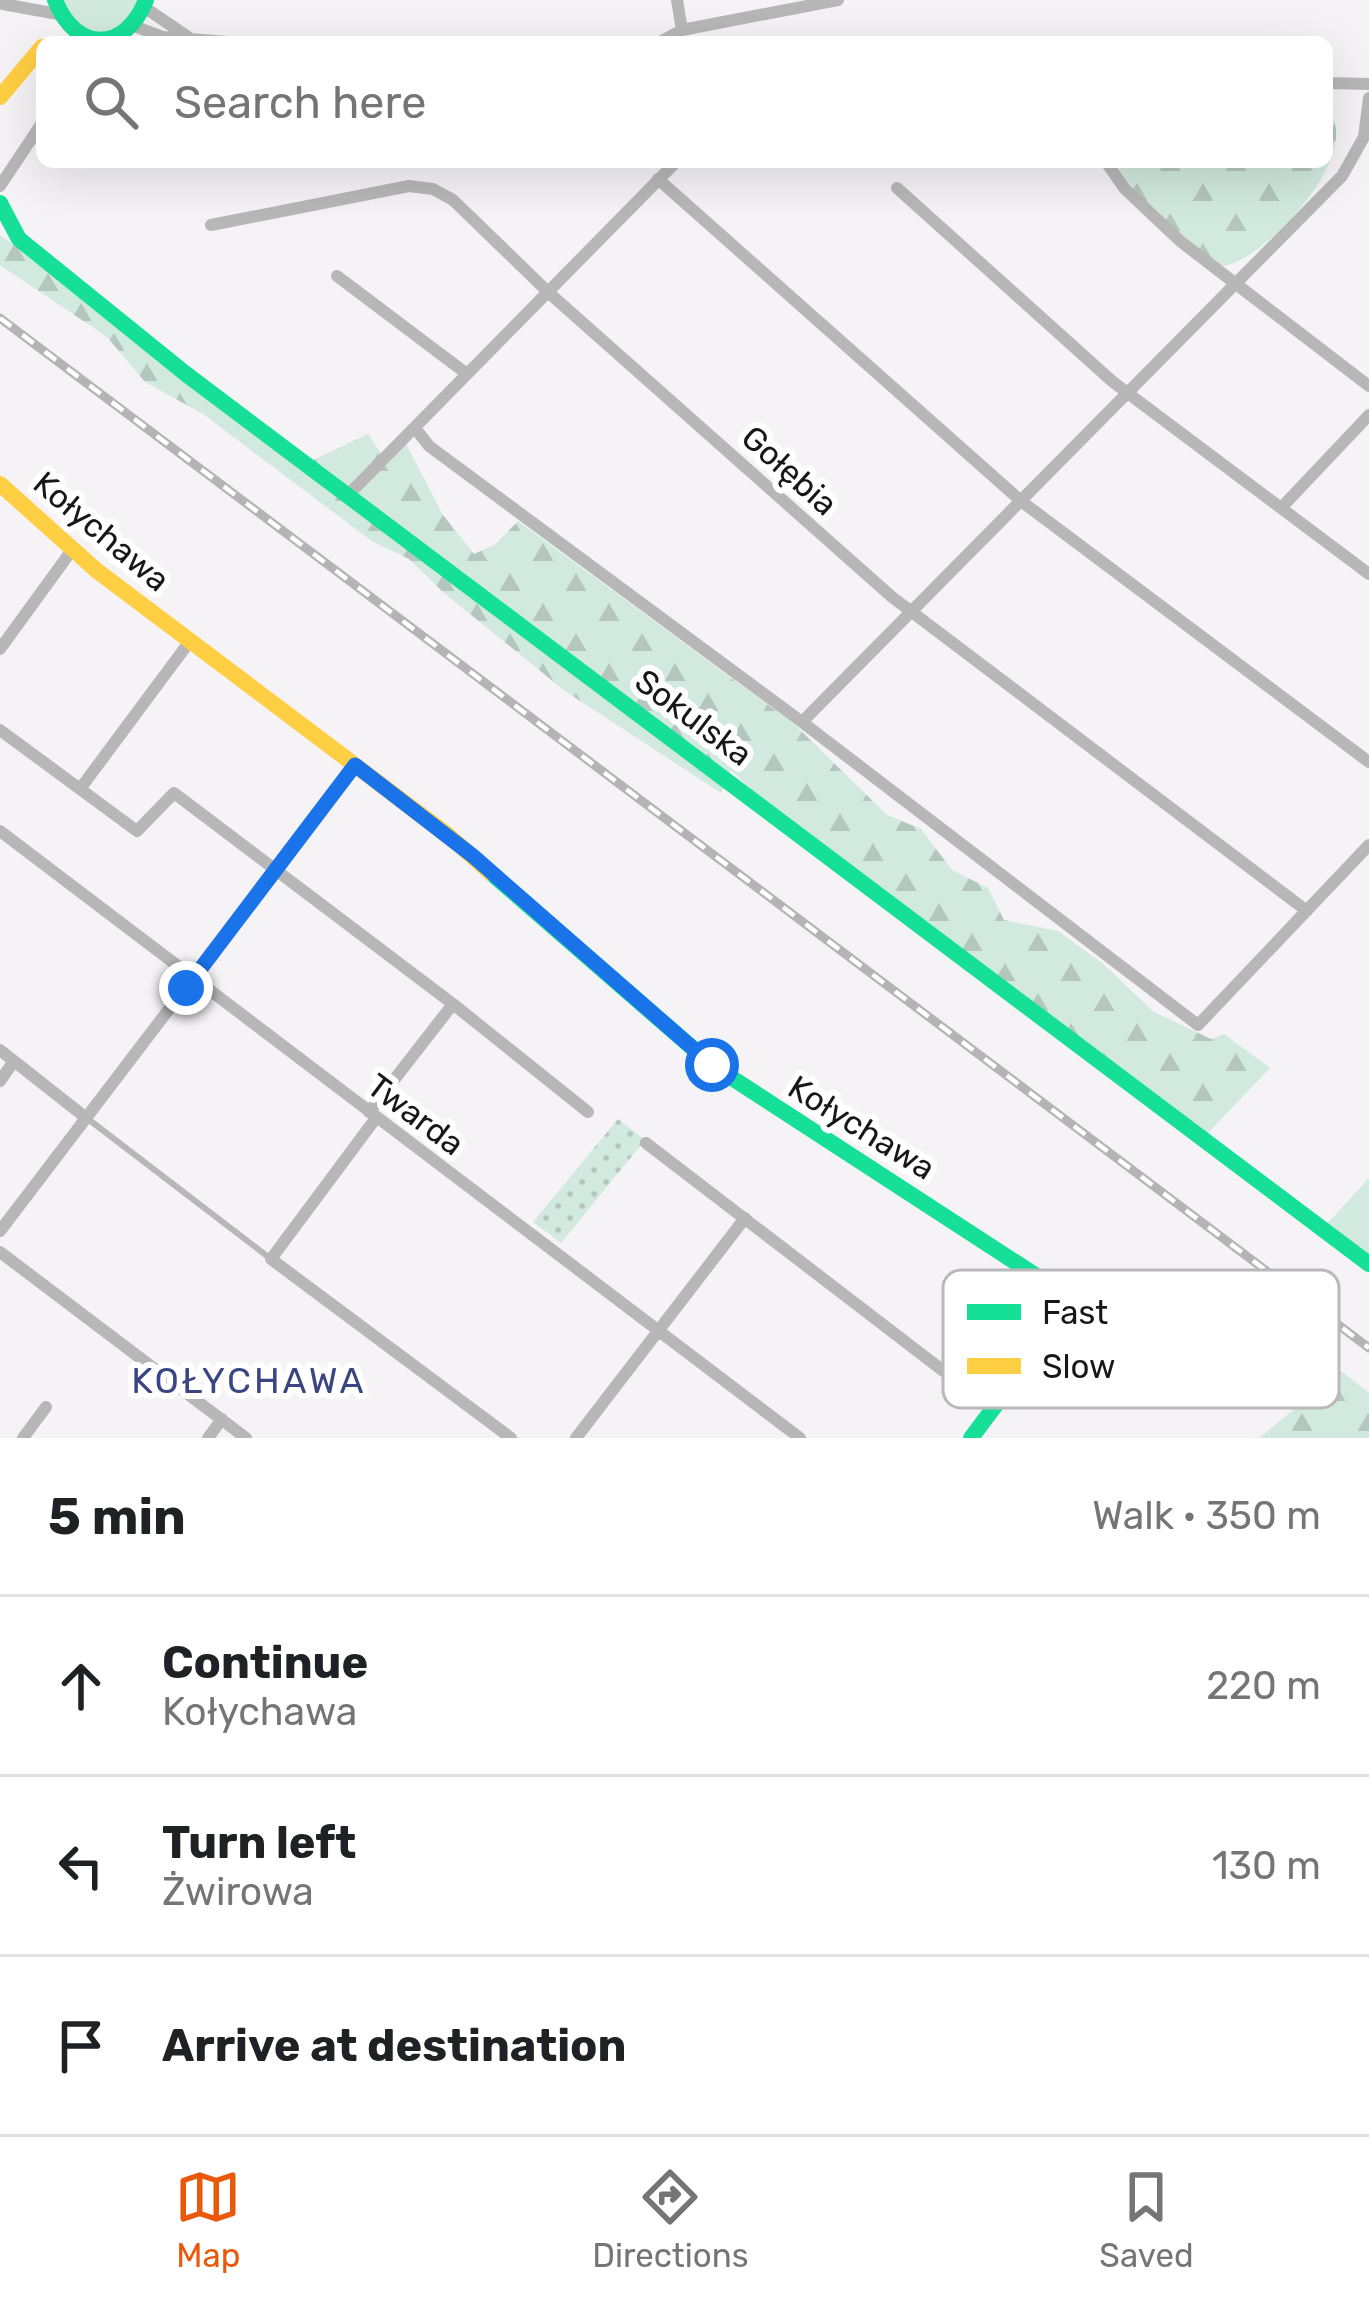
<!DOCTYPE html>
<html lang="en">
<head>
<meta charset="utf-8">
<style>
  :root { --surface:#fff; --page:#f6f6f6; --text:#202124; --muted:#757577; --line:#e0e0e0; --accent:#ea580c }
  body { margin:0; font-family:Rubik,sans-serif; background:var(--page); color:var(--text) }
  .stop { position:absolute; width:36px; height:36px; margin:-27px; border:9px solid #1a73e8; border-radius:50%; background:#fff }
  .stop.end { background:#1a73e8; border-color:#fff; box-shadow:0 3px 12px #0008 }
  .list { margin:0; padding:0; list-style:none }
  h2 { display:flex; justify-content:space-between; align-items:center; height:156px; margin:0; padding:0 48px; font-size:51px }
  h2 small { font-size:39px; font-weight:400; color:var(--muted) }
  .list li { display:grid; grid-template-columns:78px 1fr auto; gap:36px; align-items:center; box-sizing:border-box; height:180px; padding:0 48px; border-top:3px solid var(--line) }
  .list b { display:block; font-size:45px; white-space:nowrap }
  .list p { margin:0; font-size:39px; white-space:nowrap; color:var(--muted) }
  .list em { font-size:39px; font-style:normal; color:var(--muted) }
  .icon { flex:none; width:66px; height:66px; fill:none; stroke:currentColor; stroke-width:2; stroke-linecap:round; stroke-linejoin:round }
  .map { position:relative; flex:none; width:1369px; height:1438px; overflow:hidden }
  .search { position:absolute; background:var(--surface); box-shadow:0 12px 48px #0002; left:36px; right:36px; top:36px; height:132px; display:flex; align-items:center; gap:30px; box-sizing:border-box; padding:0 42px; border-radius:18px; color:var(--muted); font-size:45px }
  .sheet { height:696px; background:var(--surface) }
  nav { display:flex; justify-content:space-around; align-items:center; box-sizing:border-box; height:168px; border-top:3px solid var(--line); background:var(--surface); font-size:33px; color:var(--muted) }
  nav a { display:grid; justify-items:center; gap:6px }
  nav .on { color:var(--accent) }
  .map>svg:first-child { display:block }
  .grass { fill:#d1e9de }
  .forest { fill:url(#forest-firs) }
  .park { fill:url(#park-dots) }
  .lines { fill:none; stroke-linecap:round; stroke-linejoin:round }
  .lane { stroke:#b7b7b7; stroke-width:6 }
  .street { stroke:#b7b7b7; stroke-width:12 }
  .fast { stroke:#16e098; stroke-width:16 }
  .slow { stroke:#ffcf43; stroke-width:16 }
  .rail-casing { stroke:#b5b4b5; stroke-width:9 }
  .rail { stroke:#fff; stroke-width:4.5; stroke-dasharray:14; stroke-linecap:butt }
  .route { stroke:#1a73e8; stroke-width:15 }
  .labels { text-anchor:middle; stroke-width:12; stroke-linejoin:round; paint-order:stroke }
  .street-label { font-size:33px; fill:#171618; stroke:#fff }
  .neighbourhood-label { font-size:36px; letter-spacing:3px; fill:#3b4581; stroke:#fff }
  .key { fill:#fff; stroke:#b9b9ba; stroke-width:3 }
  .key-label { font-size:33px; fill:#171618 }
</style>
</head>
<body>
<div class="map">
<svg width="1369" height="1438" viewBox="0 0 1369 1438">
  <defs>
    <pattern id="forest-firs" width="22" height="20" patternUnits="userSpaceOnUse" patternTransform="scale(3)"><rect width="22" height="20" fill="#d1e9de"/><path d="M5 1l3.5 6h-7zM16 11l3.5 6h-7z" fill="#b3c7be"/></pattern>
    <pattern id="park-dots" width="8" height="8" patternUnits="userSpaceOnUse" patternTransform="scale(3)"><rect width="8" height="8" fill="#d1e9de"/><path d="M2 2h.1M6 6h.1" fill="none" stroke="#b3c7be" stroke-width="1.8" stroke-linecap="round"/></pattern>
  </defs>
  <rect width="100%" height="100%" fill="#f5f3f6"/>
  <!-- grass -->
  <path class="grass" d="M62 0H138C123 44 77 45 62 0Z
    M1369 1178V1256L1326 1225Z"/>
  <!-- forest -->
  <path class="forest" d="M1327 109C1369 153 1255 271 1218 266 1185 236 1135 203 1116 162H1327Z
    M0 235 311 461 368 434 387 462 406 444 443 515 474 554 496 544 518 521 794 724 887 815 921 829 952 870 988 888 1004 920 1058 931 1102 963 1154 1012 1211 1039 1224 1034 1270 1068 1206 1135 773 810 731 770 721 793 565 691 444 593 409 559 373 542 203 414 145 382 107 337 0 265Z
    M1341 1371 1369 1393V1438H1259Z"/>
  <!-- park -->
  <path class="park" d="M618 1119 645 1140 561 1243 533 1222Z"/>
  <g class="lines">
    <!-- lane -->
    <path class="lane" d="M88 1119 271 1259
      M1067 1305 1083 1308 1163 1365"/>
    <!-- street -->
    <path class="street" d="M677 0 682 30
      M3 4 58 14
      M144 7 188 37
      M134 26 163 37 228 42
      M660 42 682 30 838 0
      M1327 83 1369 84
      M1106 162 1125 189 1180 241 1369 386
      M658 179 1021 501 1369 762
      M0 186 42 123
      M897 188 1113 382 1369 574
      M211 225 409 186 433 189 453 200 548 292 892 597 1307 911
      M337 276 467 374
      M415 428 429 446 802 722 1198 1025 1369 845
      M349 494 676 162
      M1281 508 1369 415
      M0 649 72 550
      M802 722 1342 176 1364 137 1369 98
      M0 730 137 831 174 793 453 1004
      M80 789 190 641
      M0 831 800 1438
      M0 1050 85 1117
      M0 1081 14 1061
      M369 1112 453 1004 588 1112
      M376 1118 271 1259 511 1438
      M646 1143 993 1409
      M0 1231 355 765
      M0 1252 246 1438
      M23 1438 46 1407
      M208 1438 222 1419
      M576 1438 745 1218"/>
    <!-- fast -->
    <path class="fast" d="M55 0C76 53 125 53 146 0
      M0 203 19 239 186 374 1369 1264
      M491 873 712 1065 1055 1288 1063 1299 1061 1318 971 1438"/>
    <!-- slow -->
    <path class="slow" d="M0 97 42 47
      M0 484 96 570 449 836 491 873"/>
    <!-- rail casing -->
    <g class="rail-casing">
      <path id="rail" d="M0 318 1369 1348"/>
    </g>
    <!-- rail -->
    <use href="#rail" class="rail"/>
  </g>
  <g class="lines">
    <!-- route -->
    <path class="route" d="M186 988 355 765 473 856 712 1065"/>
  </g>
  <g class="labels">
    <!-- street labels -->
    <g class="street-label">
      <text transform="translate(790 470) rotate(42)" y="12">Gołębia</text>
      <text transform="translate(102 531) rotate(40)" y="12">Kołychawa</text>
      <text transform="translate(694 717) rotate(37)" y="12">Sokulska</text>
      <text transform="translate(416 1114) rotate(37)" y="12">Twarda</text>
      <text transform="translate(862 1127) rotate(32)" y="12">Kołychawa</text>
    </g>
    <!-- neighbourhood labels -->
    <g class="neighbourhood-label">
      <text x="249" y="1393">KOŁYCHAWA</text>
    </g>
  </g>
  <!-- legend -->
  <rect x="943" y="1270" width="396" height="138" rx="18" class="key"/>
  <rect x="967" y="1304" width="54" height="16" fill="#16e098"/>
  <rect x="967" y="1358" width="54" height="16" fill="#ffcf43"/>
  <g class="key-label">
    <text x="1042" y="1324">Fast</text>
    <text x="1042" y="1378">Slow</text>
  </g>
</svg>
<div class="stop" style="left:712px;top:1065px"></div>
<div class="stop end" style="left:186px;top:988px"></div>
<div class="search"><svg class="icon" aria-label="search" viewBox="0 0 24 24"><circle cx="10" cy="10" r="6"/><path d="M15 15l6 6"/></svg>Search here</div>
</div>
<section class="sheet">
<h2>5 min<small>Walk · 350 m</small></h2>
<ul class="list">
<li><svg class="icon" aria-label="ahead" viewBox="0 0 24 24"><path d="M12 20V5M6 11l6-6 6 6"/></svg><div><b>Continue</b><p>Kołychawa</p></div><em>220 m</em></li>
<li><svg class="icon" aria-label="left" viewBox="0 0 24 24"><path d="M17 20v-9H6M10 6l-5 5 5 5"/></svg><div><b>Turn left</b><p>Żwirowa</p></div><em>130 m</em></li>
<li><svg class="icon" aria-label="arrive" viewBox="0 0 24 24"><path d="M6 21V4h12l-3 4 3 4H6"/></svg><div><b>Arrive at destination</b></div></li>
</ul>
</section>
<nav>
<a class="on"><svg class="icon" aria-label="map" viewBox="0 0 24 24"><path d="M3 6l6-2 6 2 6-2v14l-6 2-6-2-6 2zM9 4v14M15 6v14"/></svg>Map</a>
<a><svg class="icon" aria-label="directions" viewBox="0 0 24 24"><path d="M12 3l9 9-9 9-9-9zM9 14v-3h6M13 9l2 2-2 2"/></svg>Directions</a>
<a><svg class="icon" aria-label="saved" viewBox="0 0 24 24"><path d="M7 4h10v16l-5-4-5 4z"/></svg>Saved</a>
</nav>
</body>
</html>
